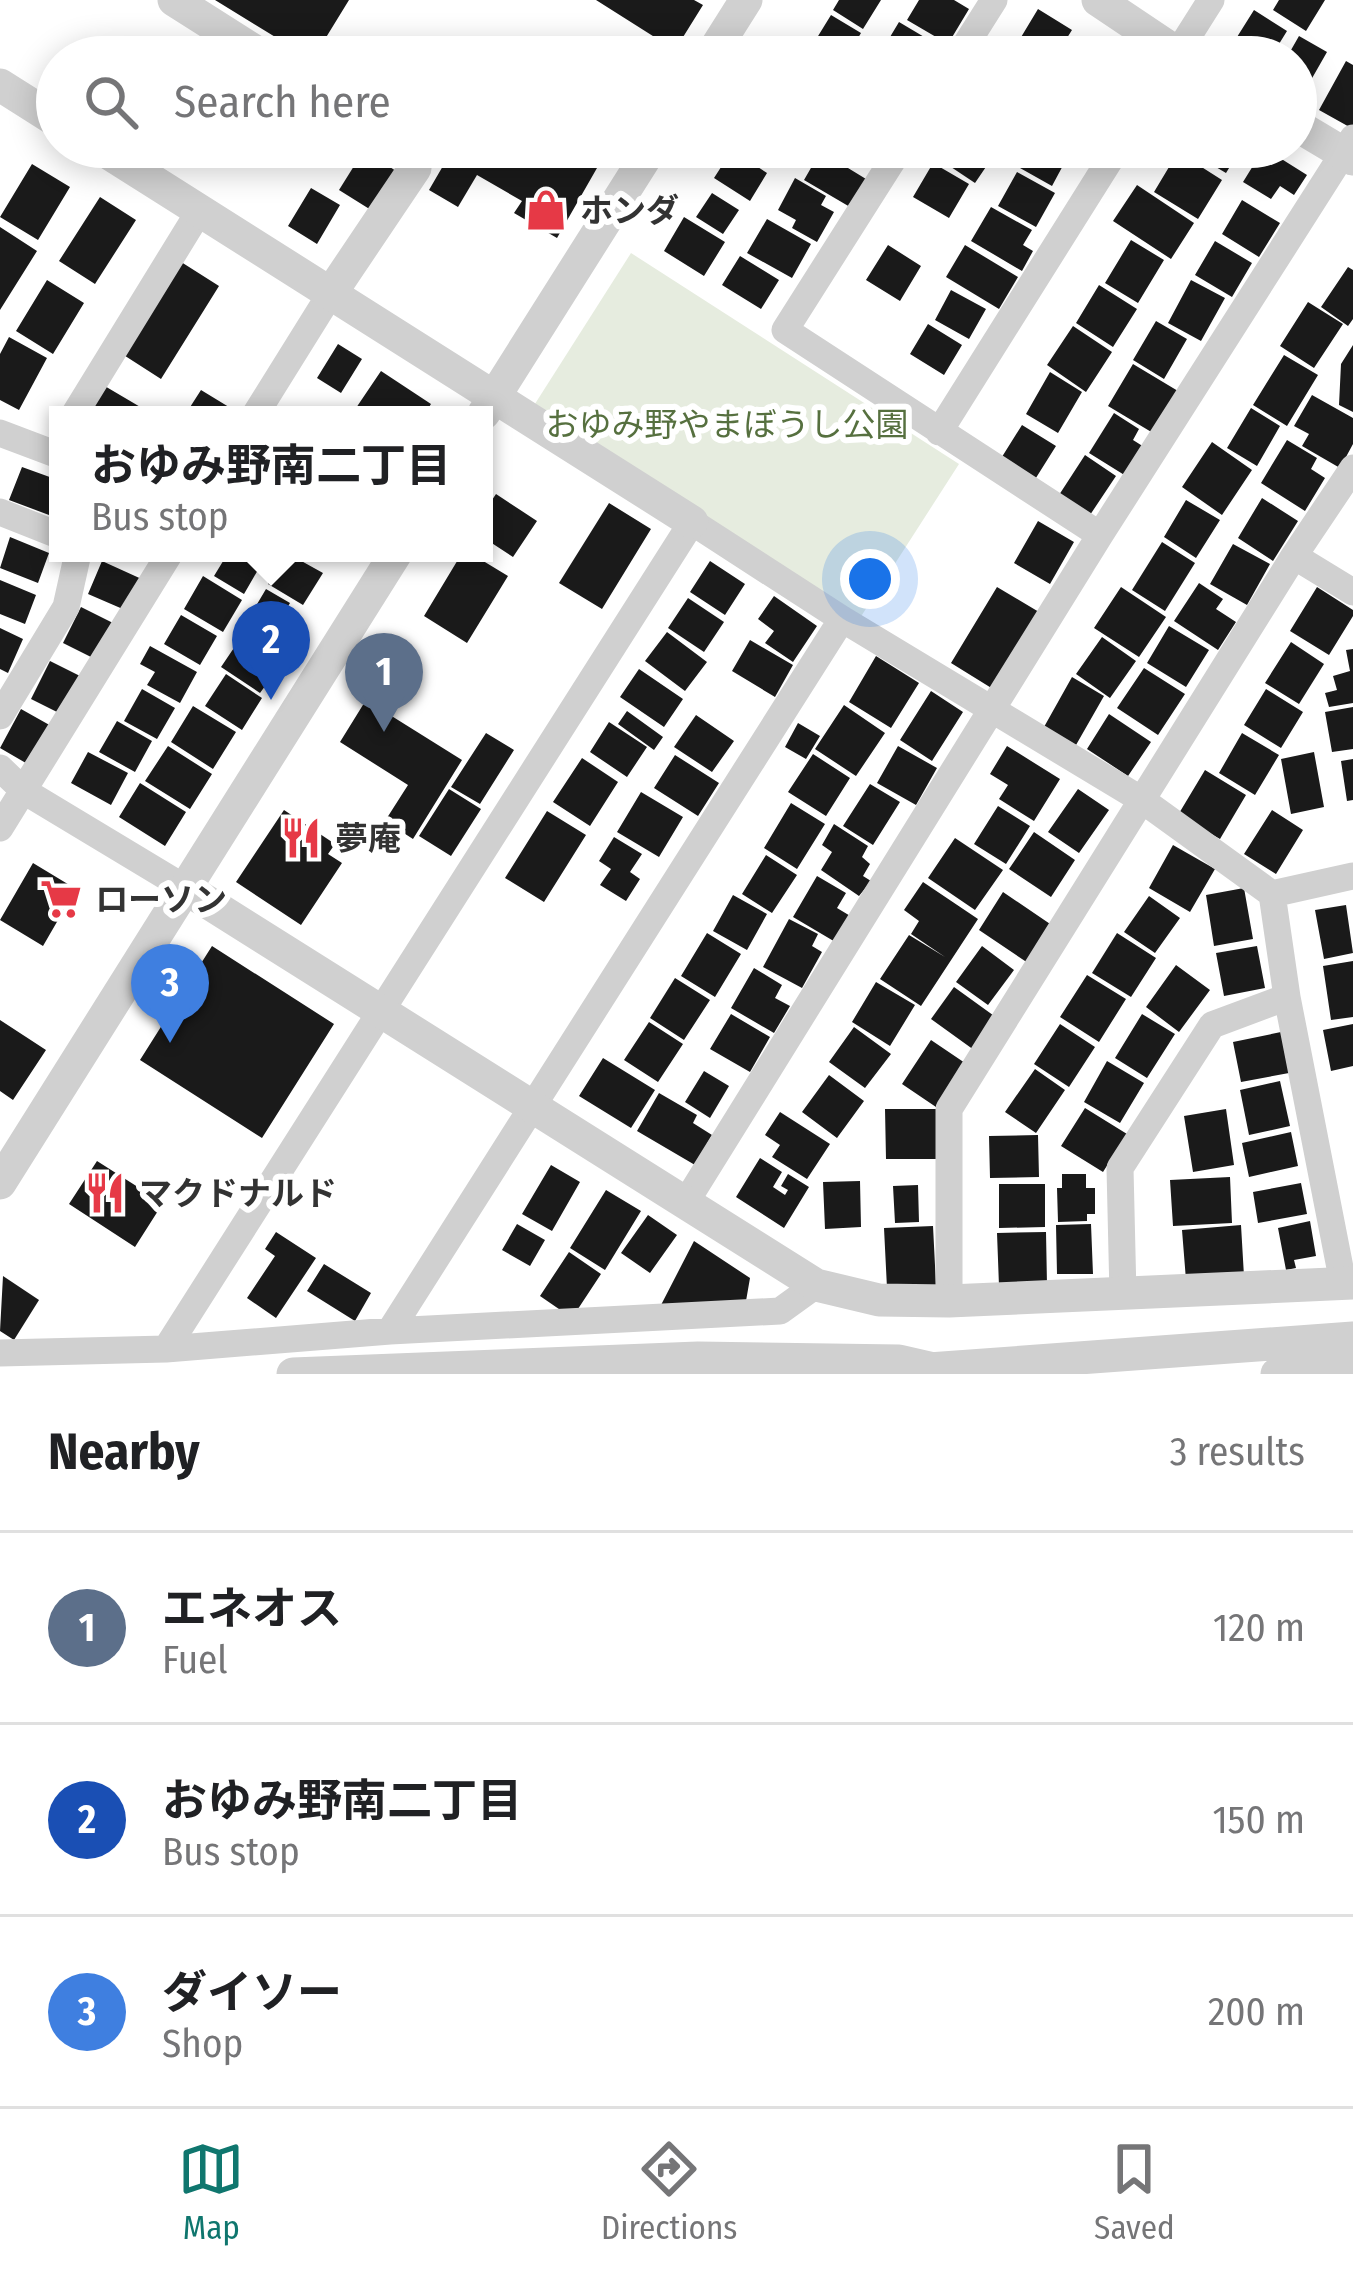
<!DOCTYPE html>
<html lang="en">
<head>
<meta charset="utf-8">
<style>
  :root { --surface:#fff; --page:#f6f6f6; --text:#202124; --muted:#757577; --line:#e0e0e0; --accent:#0f766e }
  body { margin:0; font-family:"Fira Sans Condensed","Noto Sans JP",sans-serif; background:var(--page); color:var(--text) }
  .you { position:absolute; left:870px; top:579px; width:42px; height:42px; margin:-30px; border:9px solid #fff; border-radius:50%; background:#1a73e8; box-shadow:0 0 0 18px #1a73e833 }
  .badge { display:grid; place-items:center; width:78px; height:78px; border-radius:50%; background:var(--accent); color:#fff; font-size:39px; font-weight:700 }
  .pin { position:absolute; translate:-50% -99px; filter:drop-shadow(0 3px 6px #0008) }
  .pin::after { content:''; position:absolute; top:63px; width:42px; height:36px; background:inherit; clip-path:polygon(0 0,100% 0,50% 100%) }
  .popup { position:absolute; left:49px; top:406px; width:444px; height:156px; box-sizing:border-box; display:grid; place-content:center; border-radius:0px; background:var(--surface); filter:drop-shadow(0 3px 9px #0005); font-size:39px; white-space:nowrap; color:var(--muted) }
  .popup b { font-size:45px; color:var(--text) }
  .popup::after { content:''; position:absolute; left:50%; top:100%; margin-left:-24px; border:24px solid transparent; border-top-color:var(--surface) }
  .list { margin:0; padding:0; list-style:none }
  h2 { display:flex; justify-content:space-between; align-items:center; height:156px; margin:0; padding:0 48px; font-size:51px }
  h2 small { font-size:39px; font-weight:400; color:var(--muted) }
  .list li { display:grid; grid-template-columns:78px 1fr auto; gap:36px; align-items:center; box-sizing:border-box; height:192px; padding:0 48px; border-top:3px solid var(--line) }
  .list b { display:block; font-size:45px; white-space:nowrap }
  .list p { margin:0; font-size:39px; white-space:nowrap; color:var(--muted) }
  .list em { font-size:39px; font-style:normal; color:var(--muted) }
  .icon { flex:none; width:66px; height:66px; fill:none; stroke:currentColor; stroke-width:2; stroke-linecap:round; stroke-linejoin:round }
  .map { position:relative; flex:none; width:1353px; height:1374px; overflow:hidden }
  .search { position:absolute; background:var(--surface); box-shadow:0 6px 30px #0003; left:36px; right:36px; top:36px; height:132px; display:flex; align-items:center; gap:30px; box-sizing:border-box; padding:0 42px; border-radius:66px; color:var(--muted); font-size:45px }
  .sheet { height:732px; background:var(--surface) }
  nav { display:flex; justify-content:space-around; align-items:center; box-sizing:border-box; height:168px; border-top:3px solid var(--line); background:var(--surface); font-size:33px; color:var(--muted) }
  nav a { display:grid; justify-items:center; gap:6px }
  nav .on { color:var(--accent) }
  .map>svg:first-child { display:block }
  .green { fill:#e6ecdf }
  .building { fill:#1a1a1a }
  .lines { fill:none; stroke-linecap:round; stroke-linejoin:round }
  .minor { stroke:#d0d0d0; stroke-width:27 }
  .tertiary { stroke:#d0d0d0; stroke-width:33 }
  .labels { text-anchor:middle; stroke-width:12; stroke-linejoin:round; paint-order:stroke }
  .poi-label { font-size:33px; font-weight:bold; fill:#333; stroke:#fff; text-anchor:start }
  .park-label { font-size:33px; fill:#56703f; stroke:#fff }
</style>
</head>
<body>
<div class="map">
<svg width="1353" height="1374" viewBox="0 0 1353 1374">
  <rect width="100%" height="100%" fill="#fff"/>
  <!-- green -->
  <path class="green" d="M631 253 959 464 860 618 533 407Z"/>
  <!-- building -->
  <path class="building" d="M215 0H349L314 57H308Z
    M596 0H694L703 5 675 50Z
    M839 0H881L863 29 833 10Z
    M919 0H954L969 9 948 44 907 20Z
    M1279 0H1325L1306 31 1273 10Z
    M1038 9 1072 30 1055 57H1020L1012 52Z
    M1254 10 1287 31 1271 57H1252L1232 45Z
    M831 15 861 33 847 57H812L807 54Z
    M899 22 936 44 928 57H878Z
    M1299 36 1327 52 1303 94 1296 90V57H1287Z
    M1346 61 1353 65V129L1319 110Z
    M454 147H609L557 238 514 213 522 201 477 175 458 207 429 190Z
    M823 147H836L854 158 848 168 866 179 850 207 804 180Z
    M942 147H982L994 155 975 183 936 157Z
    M1031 147H1048L1067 158 1052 186 1020 168Z
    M1182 147H1242L1226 173Z
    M1264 148 1307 175 1294 195 1280 186 1271 199 1243 182Z
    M364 150 396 171 371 210 339 190Z
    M732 150 767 173 750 201 714 178Z
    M1178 152 1222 180 1198 219 1154 192Z
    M933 163 969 184 949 218 913 197Z
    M32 164 70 187 38 240 0 217Z
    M1017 172 1055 193 1036 227 998 206Z
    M795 178 826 196 821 205 834 212 817 242 792 228 796 220 778 210Z
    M1137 185 1194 223 1171 259 1113 221Z
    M311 188 340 205 317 244 288 226Z
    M712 193 739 210 723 234 696 217Z
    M100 197 136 220 95 284 59 261Z
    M1242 200 1280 223 1259 257 1222 234Z
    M991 207 1032 230 1023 245 1033 251 1022 271 971 241Z
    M684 217 725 242 704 276 664 251Z
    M767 219 811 244 792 278 747 253Z
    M0 227 37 251 0 310Z
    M1131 240 1164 260 1138 303 1105 283Z
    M1215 241 1252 263 1232 297 1195 275Z
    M888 245 921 266 900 301 866 280Z
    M965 245 1018 277 999 309 946 277Z
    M740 256 779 280 761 309 722 285Z
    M178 260 219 286 161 379 119 352Z
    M1348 267 1353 270V319L1348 326 1321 307Z
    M47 280 84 303 53 354 16 331Z
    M1191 280 1225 298 1201 341 1168 323Z
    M1099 285 1137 309 1113 347 1076 323Z
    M951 290 986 309 969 339 935 320Z
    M1308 302 1343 324 1314 368 1280 346Z
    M1156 321 1187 339 1164 379 1133 360Z
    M928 324 962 345 944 375 910 354Z
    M1073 326 1112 352 1086 392 1047 365Z
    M9 337 47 358 19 410 0 400V354Z
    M338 344 362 359 341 393 317 378Z
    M1353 345V412L1339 405 1341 364Z
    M1284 355 1318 375 1287 426 1253 405Z
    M1133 364 1178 391 1153 433 1108 406Z
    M381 371 431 404 424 415H366L356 408Z
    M1050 372 1082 392 1058 433 1026 414Z
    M103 385 142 408 138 415H85Z
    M201 390 242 415H185Z
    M1312 395 1353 418V444L1340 468 1302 446 1309 434 1294 426Z
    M1251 408 1280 426 1257 466 1227 448Z
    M1114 413 1139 429 1133 440 1152 452 1134 481 1089 453Z
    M1022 425 1056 446 1034 481 1000 460Z
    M1287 440 1317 458 1311 469 1325 478 1305 511 1261 483Z
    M1212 442 1252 470 1222 515 1182 487Z
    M1085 455 1116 476 1090 515 1059 495Z
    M22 467 58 480V492L49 515 9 500Z
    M496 494 537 521 513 557 484 538V512Z
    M1262 498 1298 521 1273 561 1238 538Z
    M1186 500 1220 520 1196 558 1164 537Z
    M609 503 651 529 602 609 559 583Z
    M1038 521 1074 542 1050 584 1014 563Z
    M10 537 49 553 38 583 0 568Z
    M1162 542 1195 563 1165 611 1132 590Z
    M1233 544 1270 564 1247 605 1210 584Z
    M228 553H245L262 563 244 594 214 576Z
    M287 553 323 573 303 605 268 584Z
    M462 553H470L508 576 467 643 424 616Z
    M102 561 146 581 132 613 88 594Z
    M710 561 745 584 725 615 690 592Z
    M203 576 242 600 223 632 184 609Z
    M0 580 36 595 25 624 0 614Z
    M1199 583 1223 599 1216 609 1236 622 1218 650 1174 621Z
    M997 587 1039 612 993 689 951 663Z
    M1121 587 1166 617 1139 657 1094 628Z
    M1317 587 1353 610V616L1329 655 1290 631Z
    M266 589 290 603 268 640 244 626Z
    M774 596 817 626 793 662 765 643 774 631 758 619Z
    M688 598 724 622 704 652 668 628Z
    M81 607 113 623 95 659 63 643Z
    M181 615 217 636 200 665 164 644Z
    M1169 626 1209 650 1186 687 1147 663Z
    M0 628 23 639 8 673 0 669Z
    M667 632 707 662 685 691 645 661Z
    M244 633 274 654 259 676 268 682 260 693 221 667Z
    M1102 637 1136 661 1110 698 1076 674Z
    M750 640 793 665 775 697 732 671Z
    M1291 642 1324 664 1299 704 1265 683Z
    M150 646 197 672 180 703 147 685 155 672 140 664Z
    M1353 649V703L1329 707 1325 693 1337 690 1333 676 1350 671 1346 650Z
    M876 656 919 683 891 728 849 702Z
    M50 661 84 678 65 716 31 699Z
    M1144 668 1185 694 1158 735 1117 708Z
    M639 669 683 699 664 727 620 697Z
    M226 674 262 698 242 730 205 706Z
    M1072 677 1104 696 1076 745 1044 727Z
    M142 689 175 708 157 739 124 721Z
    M1266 689 1303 712 1281 748 1244 725Z
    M931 691 963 712 932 761 900 740Z
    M366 700 462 760 413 839 385 821 408 785 340 742Z
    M844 705 885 733 856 776 815 749Z
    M193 706 236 732 213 769 171 742Z
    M1353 707V749L1332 752 1325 712Z
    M21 709 53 727 31 766 0 748Z
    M627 711 663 737 654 750 618 724Z
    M1109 714 1151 742 1128 776 1087 749Z
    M696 715 734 741 712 772 674 747Z
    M117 721 152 741 135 772 99 752Z
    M609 722 647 747 627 777 590 752Z
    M798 723 820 736 806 759 785 747Z
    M486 733 514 750 480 804 451 787Z
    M1242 733 1279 755 1255 795 1219 773Z
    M168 746 212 774 190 809 145 781Z
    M898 746 937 768 916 805 877 783Z
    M1007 746 1060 779 1034 821 999 799 1008 785 990 774Z
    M88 752 128 773 111 805 71 783Z
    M1314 752 1324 807 1291 814 1281 759Z
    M813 754 850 778 826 816 788 792Z
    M675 755 719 783 698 816 654 788Z
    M582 758 618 782 590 826 553 802Z
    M1353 759V800L1347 801 1341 761Z
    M1205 770 1246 795 1220 839 1178 815Z
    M140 783 186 812 165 846 119 817Z
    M870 784 900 802 873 845 843 826Z
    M449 789 481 809 451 856 419 836Z
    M1078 789 1109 810 1079 853 1048 832Z
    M641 792 683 817 659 857 617 832Z
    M791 803 825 824 797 869 764 848Z
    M998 806 1030 826 1006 864 974 844Z
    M284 810 335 844 328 854 342 863 301 925 236 882Z
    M1272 810 1303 830 1276 874 1244 854Z
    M547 811 586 835 544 902 505 878Z
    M834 824 868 846 862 857 870 864 863 876 871 881 859 896 821 870 832 852 822 845Z
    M1034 832 1075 860 1051 897 1009 869Z
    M614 837 642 854 630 872 640 879 626 901 600 885 611 869 599 861Z
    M955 838 1003 870 975 910 928 878Z
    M1173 845 1215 869 1190 912 1149 888Z
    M766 855 797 875 772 913 742 894Z
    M33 863 76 889 43 946 0 920Z
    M817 876 846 893 837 908 852 917 837 943 793 917Z
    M923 882 978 919 921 1006 880 979 909 935 945 957 911 934 919 921 904 910Z
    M1244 888 1253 939 1214 946 1206 895Z
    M1003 892 1056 928 1031 965 979 930Z
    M733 895 767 914 747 950 713 931Z
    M1149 896 1180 918 1155 953 1124 932Z
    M1346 905 1353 953 1324 959 1315 910Z
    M789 919 818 934 812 946 822 952 802 988 763 967Z
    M707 933 741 954 715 997 681 976Z
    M1117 933 1156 958 1131 997 1092 973Z
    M212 946 334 1024 262 1138 140 1060Z
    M982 946 1014 970 988 1005 956 982Z
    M1257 946 1265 988 1224 996 1216 953Z
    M1353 961V1017L1331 1020 1323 966Z
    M1176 965 1210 990 1179 1032 1146 1007Z
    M754 968 782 985 775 998 790 1006 774 1033 731 1008Z
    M1087 975 1126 999 1099 1042 1060 1017Z
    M675 978 710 1000 684 1040 650 1018Z
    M876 982 915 1005 890 1046 852 1022Z
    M954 987 997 1018 974 1050 931 1019Z
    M731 1014 770 1037 750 1072 710 1049Z
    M1142 1014 1175 1034 1147 1078 1115 1058Z
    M0 1020 46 1050 13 1100 0 1091Z
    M649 1022 683 1044 658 1082 624 1060Z
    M1060 1024 1095 1047 1069 1087 1034 1064Z
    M1353 1024V1066L1331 1071 1323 1030Z
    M854 1027 891 1054 865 1088 829 1062Z
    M1281 1032 1289 1073 1241 1082 1233 1042Z
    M931 1040 965 1063 936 1107 902 1084Z
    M603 1058 655 1090 631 1128 579 1096Z
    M1107 1061 1144 1083 1120 1123 1084 1102Z
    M1035 1069 1065 1090 1036 1133 1005 1112Z
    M704 1071 729 1086 710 1118 685 1102Z
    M829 1075 864 1101 837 1138 802 1112Z
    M1280 1081 1290 1126 1249 1135 1240 1090Z
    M659 1093 697 1115 693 1123 712 1135 695 1165 637 1131Z
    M1085 1108 1127 1134 1103 1172 1061 1146Z
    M885 1109H938L939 1159H886Z
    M1226 1109 1234 1165 1193 1172 1184 1116Z
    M780 1112 830 1144 807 1179 772 1157 780 1145 765 1135Z
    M1291 1132 1298 1166 1249 1177 1242 1143Z
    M1038 1135 1039 1177 990 1178 989 1136Z
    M760 1158 782 1172 773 1187 785 1195 788 1190 781 1186 788 1174 809 1187 784 1228 736 1197Z
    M97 1161 163 1203 135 1247 69 1204Z
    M551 1165 580 1182 552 1231 522 1214Z
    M1062 1174H1086V1188H1095V1214H1087V1221L1058 1222 1057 1188H1062Z
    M1230 1177 1232 1223 1173 1226 1170 1180Z
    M860 1181 861 1227 825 1229 823 1182Z
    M1301 1183 1307 1214 1258 1223 1253 1192Z
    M999 1184H1045V1227L999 1228Z
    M918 1185 919 1222 895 1223 893 1186Z
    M606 1190 641 1211 605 1270 570 1248Z
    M648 1215 677 1235 650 1273 621 1253Z
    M1310 1221 1316 1256 1294 1260 1296 1268 1286 1270 1278 1228Z
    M517 1224 545 1240 530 1266 502 1250Z
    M1091 1224 1093 1274H1057L1056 1225Z
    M1241 1225 1244 1276 1186 1280 1182 1230Z
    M933 1226 936 1285 887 1288 884 1228Z
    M276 1232 316 1258 276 1318 247 1298 275 1256 265 1249Z
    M1046 1232 1047 1285 999 1286 997 1233Z
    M694 1241 750 1278 746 1301 661 1305Z
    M569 1252 601 1274 572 1318 540 1296Z
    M324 1264 371 1293 355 1321 307 1291Z
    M3 1276 39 1300 14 1340 0 1331Z"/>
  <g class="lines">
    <!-- minor -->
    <path class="minor" d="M958 57 994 0
      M1175 57 1211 0
      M901 147 785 330 1100 535
      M74 415 200 210
      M255 415 331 293
      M939 432 1118 147
      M0 433 58 455
      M0 512 58 535
      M1294 556 1353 592
      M0 716 66 607 78 553
      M0 768 24 791 185 888
      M0 828 170 553
      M1272 894 1353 876
      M686 1202 1100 535 1353 138
      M1123 1295 1120 1168 1212 1025 1287 997
      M949 1301V1109L1294 556 1353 468
      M390 1331 842 619
      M166 1349 692 522 842 619 1142 800 1272 894 1287 997 1343 1283
      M0 1353 166 1349 390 1331 780 1311 816 1285"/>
    <!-- tertiary -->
    <path class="tertiary" d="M174 0 264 57
      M1098 0 1183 57
      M710 57 746 0
      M0 85 57 121
      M1296 125 1353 159
      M99 147 692 522
      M331 293 415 168 411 151 405 147
      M484 413 652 147
      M185 888 816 1285 879 1300 949 1301 1353 1283
      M0 1183 396 553
      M915 1370 1353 1338
      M293 1374 698 1358 899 1361 934 1369
      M1277 1374 1353 1369"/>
  </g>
  <!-- icons -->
  <defs>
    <g id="shop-bare" transform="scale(3.24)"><path d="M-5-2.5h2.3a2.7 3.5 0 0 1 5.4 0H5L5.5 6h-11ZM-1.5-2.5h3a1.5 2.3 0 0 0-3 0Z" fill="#e63946" stroke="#fff" stroke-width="2.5" paint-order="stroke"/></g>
    <g id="restaurant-bare" transform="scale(3.24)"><path d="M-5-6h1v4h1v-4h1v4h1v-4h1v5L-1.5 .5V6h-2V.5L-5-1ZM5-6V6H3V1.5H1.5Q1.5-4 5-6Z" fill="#e63946" stroke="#fff" stroke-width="2.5" paint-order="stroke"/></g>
    <g id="supermarket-bare" transform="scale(3.24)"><path d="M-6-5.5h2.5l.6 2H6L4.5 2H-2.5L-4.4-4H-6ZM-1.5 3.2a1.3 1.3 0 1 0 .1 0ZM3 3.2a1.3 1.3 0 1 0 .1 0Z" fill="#e63946" stroke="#fff" stroke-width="2.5" paint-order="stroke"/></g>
  </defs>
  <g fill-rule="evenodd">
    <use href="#shop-bare" x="546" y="210"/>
    <use href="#restaurant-bare" x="301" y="838"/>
    <use href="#supermarket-bare" x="61" y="899"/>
    <use href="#restaurant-bare" x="105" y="1193"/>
  </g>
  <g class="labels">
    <!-- poi labels -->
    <g class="poi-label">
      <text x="580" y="222">ホンダ</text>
      <text x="335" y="850">夢庵</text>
      <text x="95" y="911">ローソン</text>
      <text x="139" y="1205">マクドナルド</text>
    </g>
    <!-- park labels -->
    <g class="park-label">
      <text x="727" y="436">おゆみ野やまぼうし公園</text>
    </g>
  </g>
</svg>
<div class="you"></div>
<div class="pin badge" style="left:384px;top:732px;background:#5c6f8a">1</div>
<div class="pin badge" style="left:271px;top:700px;background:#1a4fb4">2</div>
<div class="popup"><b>おゆみ野南二丁目</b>Bus stop</div>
<div class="pin badge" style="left:170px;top:1043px;background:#3f7fe0">3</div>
<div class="search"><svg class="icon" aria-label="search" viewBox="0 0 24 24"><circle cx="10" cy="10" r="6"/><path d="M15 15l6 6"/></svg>Search here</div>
</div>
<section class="sheet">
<h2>Nearby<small>3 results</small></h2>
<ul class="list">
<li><span class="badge" style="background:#5c6f8a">1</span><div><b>エネオス</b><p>Fuel</p></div><em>120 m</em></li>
<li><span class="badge" style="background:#1a4fb4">2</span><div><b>おゆみ野南二丁目</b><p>Bus stop</p></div><em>150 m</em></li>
<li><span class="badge" style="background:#3f7fe0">3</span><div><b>ダイソー</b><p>Shop</p></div><em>200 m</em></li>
</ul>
</section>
<nav>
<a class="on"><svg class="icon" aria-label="map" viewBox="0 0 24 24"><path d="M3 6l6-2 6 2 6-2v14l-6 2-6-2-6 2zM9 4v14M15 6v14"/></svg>Map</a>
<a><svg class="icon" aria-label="directions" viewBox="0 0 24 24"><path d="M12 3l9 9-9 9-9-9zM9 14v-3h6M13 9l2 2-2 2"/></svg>Directions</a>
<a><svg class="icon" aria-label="saved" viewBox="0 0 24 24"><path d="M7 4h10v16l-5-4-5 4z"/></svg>Saved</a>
</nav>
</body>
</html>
